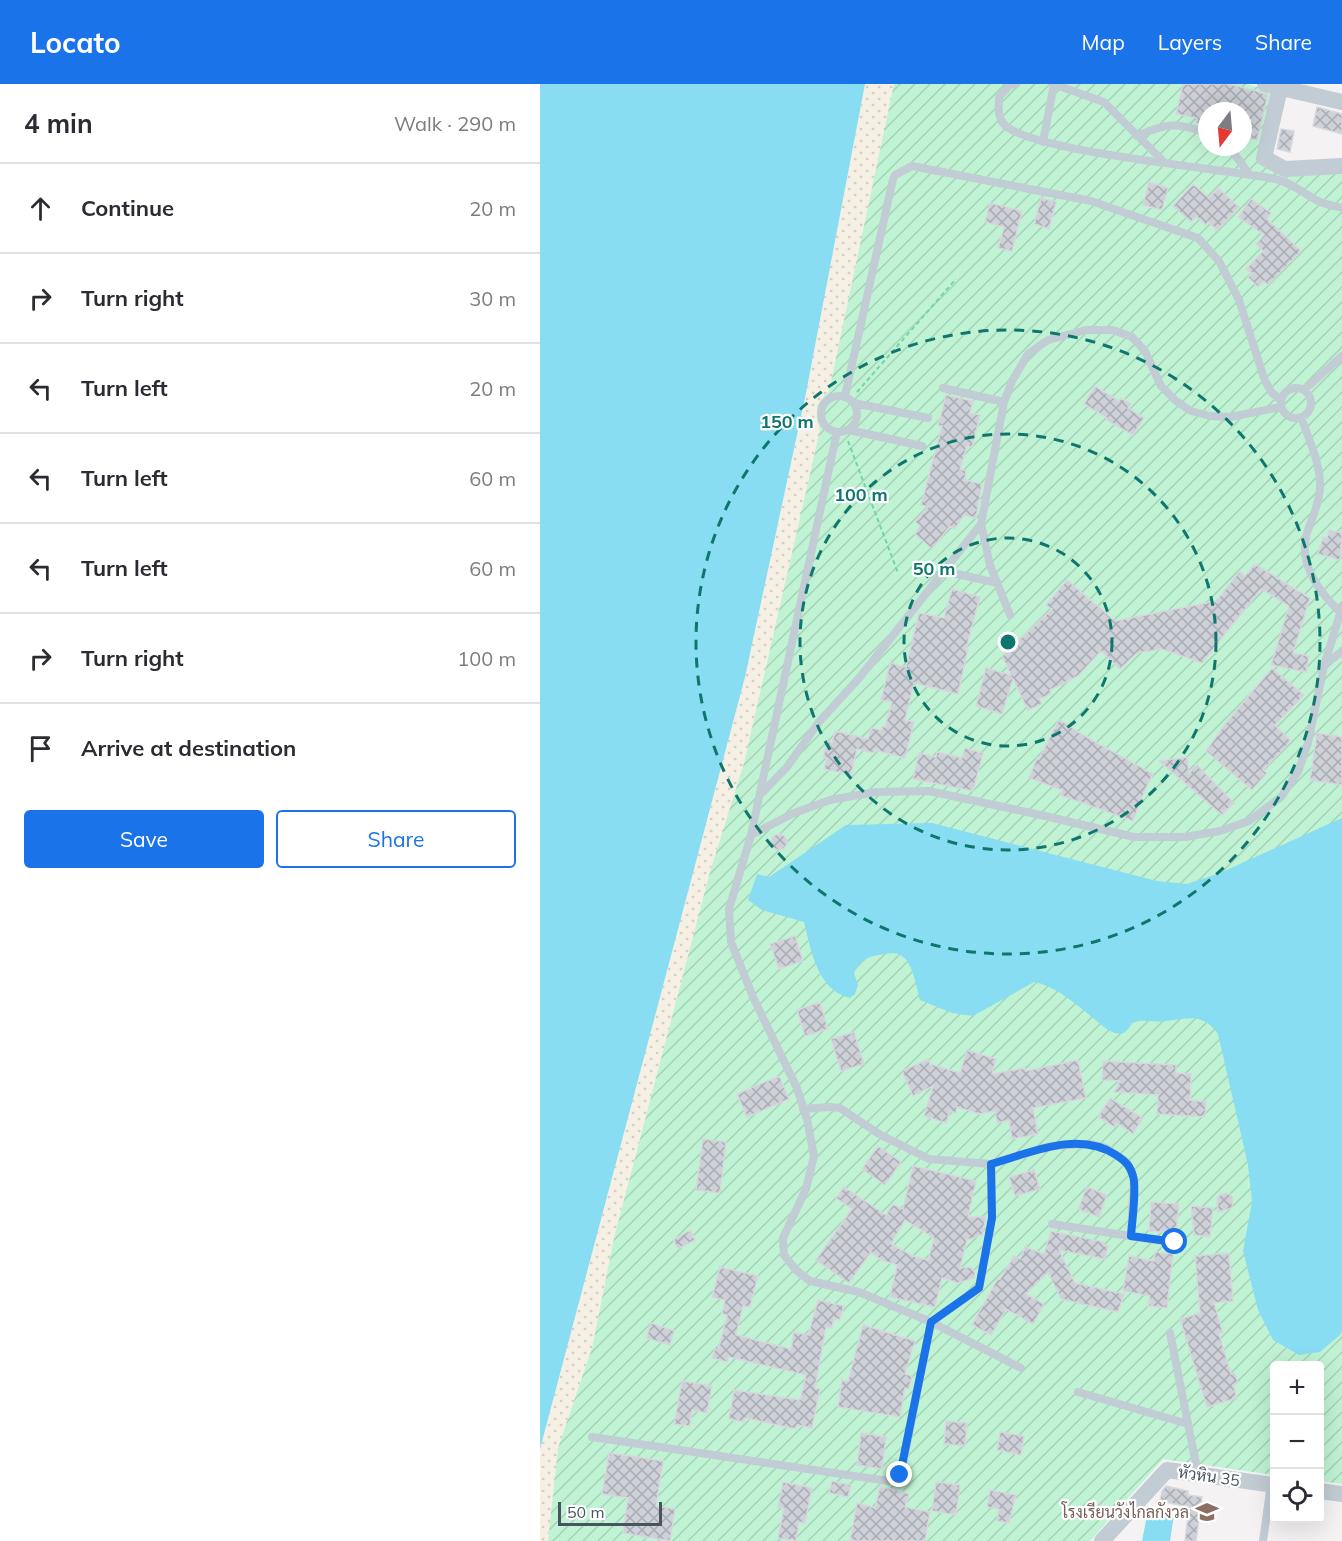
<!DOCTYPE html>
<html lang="en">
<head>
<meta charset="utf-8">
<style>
  :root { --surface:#fff; --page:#f7f7f7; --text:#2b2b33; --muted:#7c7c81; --line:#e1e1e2; --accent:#1a73e8 }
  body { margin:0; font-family:Mulish,Sarabun,sans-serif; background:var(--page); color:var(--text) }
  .controls { position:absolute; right:18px; bottom:18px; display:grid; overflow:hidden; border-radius:6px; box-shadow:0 6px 24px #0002 }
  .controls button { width:54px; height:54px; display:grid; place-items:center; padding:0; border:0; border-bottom:2px solid var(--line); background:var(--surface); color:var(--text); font:30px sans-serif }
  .compass { position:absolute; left:658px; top:18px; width:54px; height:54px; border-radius:50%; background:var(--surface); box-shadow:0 6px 24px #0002; rotate:196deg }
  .scale { position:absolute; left:18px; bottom:15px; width:104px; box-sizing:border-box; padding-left:6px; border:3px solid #485561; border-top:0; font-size:16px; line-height:21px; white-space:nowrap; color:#485561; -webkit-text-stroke:4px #fff; paint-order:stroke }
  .stop { position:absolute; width:18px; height:18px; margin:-14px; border:4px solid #1a73e8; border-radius:50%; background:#fff }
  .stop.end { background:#1a73e8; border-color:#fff; box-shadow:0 2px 6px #0008 }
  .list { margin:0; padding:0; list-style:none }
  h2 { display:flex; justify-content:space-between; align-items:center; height:78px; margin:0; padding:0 24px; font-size:26px }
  h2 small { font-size:20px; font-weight:400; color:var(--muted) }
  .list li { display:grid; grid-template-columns:39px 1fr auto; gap:18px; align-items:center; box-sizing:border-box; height:90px; padding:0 24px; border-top:2px solid var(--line) }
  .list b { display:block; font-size:22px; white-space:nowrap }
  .list em { font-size:20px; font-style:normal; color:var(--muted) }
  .actions { display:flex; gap:12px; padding:18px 24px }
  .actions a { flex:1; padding:14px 0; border:2px solid var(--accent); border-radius:6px; text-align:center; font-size:21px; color:var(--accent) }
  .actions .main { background:var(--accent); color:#fff }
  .icon { flex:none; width:33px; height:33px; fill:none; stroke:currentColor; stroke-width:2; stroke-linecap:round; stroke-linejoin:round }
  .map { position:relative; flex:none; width:802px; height:1457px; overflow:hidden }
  header { display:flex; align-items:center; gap:36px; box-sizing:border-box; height:84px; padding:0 30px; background:var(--accent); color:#fff }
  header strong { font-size:28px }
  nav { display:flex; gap:33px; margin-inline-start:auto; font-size:21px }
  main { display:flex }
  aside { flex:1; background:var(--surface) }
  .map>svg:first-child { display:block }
  .sand { fill:url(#sand-dots) }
  .garden { fill:url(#garden-furrows); fill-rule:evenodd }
  .water { fill:#89ddf3 }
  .building { fill:url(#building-cross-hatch); stroke:#d6d8de; stroke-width:1.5; fill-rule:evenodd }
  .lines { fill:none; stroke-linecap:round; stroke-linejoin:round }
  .path { stroke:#74d5a5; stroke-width:2; stroke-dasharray:4.5 3; stroke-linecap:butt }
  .service { stroke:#c2ccd4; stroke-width:8 }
  .minor { stroke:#c2ccd4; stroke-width:16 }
  .route { stroke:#1a73e8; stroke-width:8 }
  .ring { fill:none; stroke:#0f766e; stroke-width:3; stroke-dasharray:10 8 }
  .labels { text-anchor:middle; stroke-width:4.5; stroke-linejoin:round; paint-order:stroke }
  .street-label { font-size:16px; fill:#485561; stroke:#fff }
  .education-label { font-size:16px; fill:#785e54; stroke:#fff; text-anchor:end }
  .centre { fill:#0f766e; stroke:#fff; stroke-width:3 }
  .ring-label { font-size:18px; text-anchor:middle; font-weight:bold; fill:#0f766e; stroke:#fff; stroke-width:4.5; stroke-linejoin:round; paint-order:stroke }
</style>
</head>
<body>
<header>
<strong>Locato</strong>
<nav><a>Map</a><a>Layers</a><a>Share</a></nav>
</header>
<main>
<aside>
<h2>4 min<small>Walk · 290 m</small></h2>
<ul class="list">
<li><svg class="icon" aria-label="ahead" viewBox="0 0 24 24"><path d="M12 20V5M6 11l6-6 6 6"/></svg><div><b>Continue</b></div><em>20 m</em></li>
<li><svg class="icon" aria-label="right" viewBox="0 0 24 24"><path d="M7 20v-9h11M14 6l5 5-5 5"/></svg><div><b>Turn right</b></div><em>30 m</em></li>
<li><svg class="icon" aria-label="left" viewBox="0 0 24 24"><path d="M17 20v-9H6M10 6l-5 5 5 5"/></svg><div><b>Turn left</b></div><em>20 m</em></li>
<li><svg class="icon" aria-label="left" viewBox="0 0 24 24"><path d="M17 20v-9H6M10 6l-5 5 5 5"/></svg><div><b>Turn left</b></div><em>60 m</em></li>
<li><svg class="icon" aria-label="left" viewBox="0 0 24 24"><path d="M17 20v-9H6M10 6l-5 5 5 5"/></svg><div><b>Turn left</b></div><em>60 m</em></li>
<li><svg class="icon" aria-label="right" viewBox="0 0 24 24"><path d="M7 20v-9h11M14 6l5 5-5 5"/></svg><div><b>Turn right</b></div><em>100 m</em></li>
<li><svg class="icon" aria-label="arrive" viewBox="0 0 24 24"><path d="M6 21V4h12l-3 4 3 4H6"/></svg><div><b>Arrive at destination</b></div></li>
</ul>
<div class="actions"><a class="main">Save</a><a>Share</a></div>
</aside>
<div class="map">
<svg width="802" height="1457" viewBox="0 0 802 1457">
  <defs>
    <pattern id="sand-dots" width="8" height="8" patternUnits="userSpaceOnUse" patternTransform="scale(1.5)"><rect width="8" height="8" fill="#f5f0e3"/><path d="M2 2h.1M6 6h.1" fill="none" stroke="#d4d0c5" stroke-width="1.8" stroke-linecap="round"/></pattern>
    <pattern id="garden-furrows" width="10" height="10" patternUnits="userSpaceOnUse" patternTransform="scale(1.5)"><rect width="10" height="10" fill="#bff3d3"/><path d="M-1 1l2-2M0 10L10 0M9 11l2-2" fill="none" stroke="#a6d2b8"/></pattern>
    <pattern id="building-cross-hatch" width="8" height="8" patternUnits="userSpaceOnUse" patternTransform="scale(1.5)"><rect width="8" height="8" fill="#ced1d7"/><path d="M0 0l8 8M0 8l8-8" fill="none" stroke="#a9acb2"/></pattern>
  </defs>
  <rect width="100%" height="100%" fill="#f4f2f2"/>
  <!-- sand -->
  <path class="sand" d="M325 0H355L289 307C276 318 275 330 280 346L204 679 170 788 74 1154 52 1264 18 1364 8 1457H0V1365L205 593 266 309Z"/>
  <!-- garden -->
  <path class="garden" d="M354 0H706L735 7 718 78 802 88V1400L780 1397V1282H734V1391L623 1375 550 1457H8L18 1364 52 1264 74 1154 170 788 204 679 280 346C275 329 275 319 289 307ZM667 27H703V63H667Z"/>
  <!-- water -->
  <path class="water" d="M0 0H325L266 309 205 593 0 1365Z
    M802 734V1246L801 1250 780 1268 759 1271 733 1256 718 1226 703 1167 712 1118 708 1081 678 950C662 928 649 935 626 937 614 939 604 934 592 939 586 951 580 952 568 946 548 931 519 902 494 898L433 932 412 929 380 916C376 903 373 875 358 870 352 868 345 870 339 871 327 873 319 877 314 889L318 901 315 910 310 914C277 906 271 866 264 838L222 826 208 816 217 790 229 793 306 741 392 739 617 797 647 800 680 789Z
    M608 1426 634 1431 630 1457H602Z"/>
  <!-- building -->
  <path class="building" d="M643 0H688L717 7 728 11 717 56 703 53V27H667V42L656 39 657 34 636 30Z
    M777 23 802 30V50L773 42Z
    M741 45 754 47 750 68 737 65Z
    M609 98 628 104 622 126 603 121Z
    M653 100 669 114 678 104 699 123 677 146 668 138 666 141 656 132 651 138 633 122Z
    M501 114 516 118 509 145 494 140Z
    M711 115 731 129 727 135 761 167 728 201 724 197 718 203 708 193 712 189 706 185 723 167 716 160 724 151 698 133Z
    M450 119 482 127 472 167 458 164 464 143 445 138Z
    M555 302 579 317 581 314 591 320 588 324 604 334 593 351 566 336 567 334 544 320Z
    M406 311 433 317 430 329 440 331 432 363 427 362 420 385 426 387 425 396 442 400 436 434 424 431 415 445 410 442 392 465 375 450 380 442 375 438 388 423 381 421 402 342H398Z
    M789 446 802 449 800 476 778 470 783 453 787 454Z
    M715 480 770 514 753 569 769 572 766 588 731 581 749 522 721 505 662 579 622 565 597 569 580 585 561 567 538 592 510 606 511 610 499 615 502 620 488 626 473 595 462 630 436 622 446 584 471 591 462 572 512 525 506 521 527 496 575 537 676 517 700 487 705 492Z
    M412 505 440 513 426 565H428L418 610 374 599 365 636 374 638 365 674 335 666 334 669 317 665 311 691 284 685 287 674 283 673 287 657 292 659 295 647 328 655 331 644 341 646 342 642 345 643 352 618 341 616 350 579 366 583 379 529 404 534Z
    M732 584 764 611 735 641 751 657 723 686 727 689 712 706 666 667 685 640Z
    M519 635 543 651 613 690 605 706 593 737 520 711 522 706 489 694 497 674 499 675Z
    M777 649 802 653V701L770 696Z
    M425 664 443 669 433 707 373 695 379 669 396 673 397 668 422 674Z
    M647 673 649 690 656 680 694 719 682 731 619 677Z
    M231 758a8 8 0 1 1 16 0a8 8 0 1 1-16 0Z
    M255 852 263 877 239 885 230 860Z
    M280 918 288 945 265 952 257 926Z
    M314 948 324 980 301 987 291 955Z
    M427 966 456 975 452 990 485 984 486 987 538 976 546 1014 493 1024 498 1050 472 1055 469 1036 457 1039 455 1027 439 1030 417 1023 416 1029 410 1027 406 1039 384 1032 393 1002 373 1012 362 987 388 975 390 980 420 989Z
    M563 977 636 981V989L651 990 650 1016 666 1018 665 1033 617 1030 618 1011 574 1008 580 997 562 996Z
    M239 992 249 1015 207 1033 197 1010Z
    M570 1014 603 1034 593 1050 577 1039 574 1043 558 1033Z
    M163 1055 186 1058 180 1109 156 1106Z
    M338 1062 361 1078 345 1101 322 1085Z
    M373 1082 436 1097 428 1133H446L442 1151 427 1156 420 1184 431 1183 435 1189 434 1194 418 1199 402 1194 395 1223 350 1213 357 1181 341 1176 331 1168 309 1199 276 1176 312 1125 296 1114 304 1103 346 1131 353 1120 363 1125ZM365 1136 394 1154 388 1176 373 1172 351 1160Z
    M494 1086 500 1105 475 1112 469 1093Z
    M547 1103 567 1111 559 1133 538 1125Z
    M687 1109 693 1113 692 1124 678 1128 677 1114 681 1110Z
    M611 1118 639 1120 636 1149 609 1147Z
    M651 1122 673 1124 670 1153 654 1151Z
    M150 1146 155 1156 138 1165 133 1156Z
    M511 1147 564 1158V1162H568L565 1175 519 1166 535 1199 584 1210 578 1228 521 1215 508 1188 486 1210 504 1220 493 1240 466 1225 451 1251 432 1241 458 1194 460 1195 474 1172 480 1175 485 1163 504 1170Z
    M615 1168 633 1170 627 1224 608 1222 610 1212 583 1207 589 1172 614 1177Z
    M689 1169 693 1217 674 1219 683 1249 679 1250 691 1290 695 1289 698 1299 693 1301 697 1314 667 1323 640 1235 660 1229 655 1172Z
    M180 1183 218 1192 210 1223 203 1222 196 1251 251 1265 254 1248 268 1251 278 1216 304 1222 300 1236 294 1234 292 1244 286 1243 275 1304 280 1305 272 1344 257 1341 256 1345 205 1334 204 1338 189 1335 194 1306 260 1316 266 1291 189 1273 187 1278 172 1274 176 1262 179 1263 187 1231 182 1230 185 1216 172 1213Z
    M111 1239 134 1247 130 1261 106 1254Z
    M323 1241 375 1257 365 1290 372 1292 369 1305 365 1304 360 1333 298 1323 302 1296 308 1297Z
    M142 1297 172 1302 167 1329 152 1326 150 1342 134 1340Z
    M406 1337 427 1339 425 1362 404 1360Z
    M460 1348 484 1352 481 1371 457 1366Z
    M321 1349 346 1353 342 1385 317 1381Z
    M69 1369 123 1377 116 1422 135 1425 130 1457 83 1449 88 1414 62 1410Z
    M292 1397 311 1401 308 1413 289 1409Z
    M243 1398 272 1404 265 1439 259 1438 256 1457 238 1454 244 1424 238 1423Z
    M396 1398 420 1401 416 1431 392 1427Z
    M340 1402 369 1410 365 1423 390 1428 385 1457H310L317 1419 335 1424Z
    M626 1402 648 1407V1411L662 1413 656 1457H645L649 1423 620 1417 622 1407Z
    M450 1406 476 1411 469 1439 457 1437 459 1425 447 1423Z"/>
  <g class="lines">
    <!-- path -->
    <path class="path" d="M317 308 416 195
      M308 357 358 489"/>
    <!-- service -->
    <path class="service" d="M476 0 470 1 459 13C459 22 457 31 463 39 484 68 690 85 735 95 751 98 766 111 780 118 787 121 795 122 802 124
      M513 0 564 18 625 79
      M597 52C627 39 637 38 667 49
      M503 58 514 0
      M689 63 710 91
      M741 319a15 15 0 1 1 30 0a15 15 0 1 1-30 0Z
      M403 304 464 318
      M764 306 802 272
      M281 330a18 18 0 1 1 36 0a18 18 0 1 1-36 0Z
      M305 312 353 95 355 91 372 82 551 117 658 154 679 177 699 216 725 297 732 309 741 316
      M314 319 388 334
      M761 333C769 356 781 380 780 404 779 421 772 434 767 449 757 480 780 509 802 530
      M309 346 382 362
      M297 348 211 751 189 825 191 858 213 913 257 1004 267 1035 274 1072 266 1105 243 1154 244 1171 256 1186 270 1197 319 1208 391 1238 481 1284
      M441 440 450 481 470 531
      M404 487 457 499
      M784 582 802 567
      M220 711 247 683 279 638 320 593 441 440 464 318 472 297 488 270 508 256 546 246H573L592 253 605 267 621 302 636 317 651 327 670 332 690 333 741 323
      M211 751 254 729 290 716 336 708 389 707 505 732 594 753H645L680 747 709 737 741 713 758 688 768 659 784 582 802 523
      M263 1025 290 1023 300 1024 339 1050 389 1075 451 1080 510 1062 550 1060 566 1064 587 1078 594 1094 591 1152
      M512 1140 635 1159
      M630 1249 658 1390
      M538 1308 648 1340
      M52 1353 348 1397C359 1395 361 1390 363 1380L391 1238 439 1204 452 1134 451 1080
      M723 1457 731 1400"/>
    <!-- minor -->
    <path class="minor" d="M725 0 802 18
      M740 4 724 74 745 85 802 82
      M780 1407 802 1410
      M562 1457 627 1386 734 1401"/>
  </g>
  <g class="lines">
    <!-- route -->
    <path class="route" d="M360 1391 391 1238 439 1204 452 1134 451 1080C490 1069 538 1046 576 1071 585 1077 590 1081 593 1092 597 1104 592 1137 591 1152L635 1158"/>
  </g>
  <!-- distance rings -->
  <g class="ring">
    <circle cx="468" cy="558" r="104"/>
    <circle cx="468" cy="558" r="208"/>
    <circle cx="468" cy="558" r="312"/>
  </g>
  <!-- icons -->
  <defs>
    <g id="school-bare" transform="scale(1.8)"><path d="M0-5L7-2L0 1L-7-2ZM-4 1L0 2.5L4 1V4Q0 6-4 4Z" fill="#8d6e63" stroke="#fff" stroke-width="2.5" paint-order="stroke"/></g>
  </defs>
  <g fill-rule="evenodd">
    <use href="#school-bare" x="667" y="1428"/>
  </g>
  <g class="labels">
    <!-- street labels -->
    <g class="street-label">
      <text transform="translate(669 1392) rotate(8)" y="6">หัวหิน 35</text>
    </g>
    <!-- education labels -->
    <g class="education-label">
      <text x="649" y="1434">โรงเรียนวังไกลกังวล</text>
    </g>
  </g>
  <circle cx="468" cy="558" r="9" class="centre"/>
  <g class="ring-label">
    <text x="247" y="344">150 m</text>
    <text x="321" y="417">100 m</text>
    <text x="394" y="491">50 m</text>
  </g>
</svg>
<div class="controls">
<button>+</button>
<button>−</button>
<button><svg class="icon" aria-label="locate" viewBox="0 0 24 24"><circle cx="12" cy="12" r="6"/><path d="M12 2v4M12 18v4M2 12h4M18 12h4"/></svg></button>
</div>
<svg class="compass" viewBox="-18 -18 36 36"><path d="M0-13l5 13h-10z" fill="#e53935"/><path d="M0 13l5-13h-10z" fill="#7c7c81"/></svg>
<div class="scale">50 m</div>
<div class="stop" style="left:635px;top:1158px"></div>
<div class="stop end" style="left:360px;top:1391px"></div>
</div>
</main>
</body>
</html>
